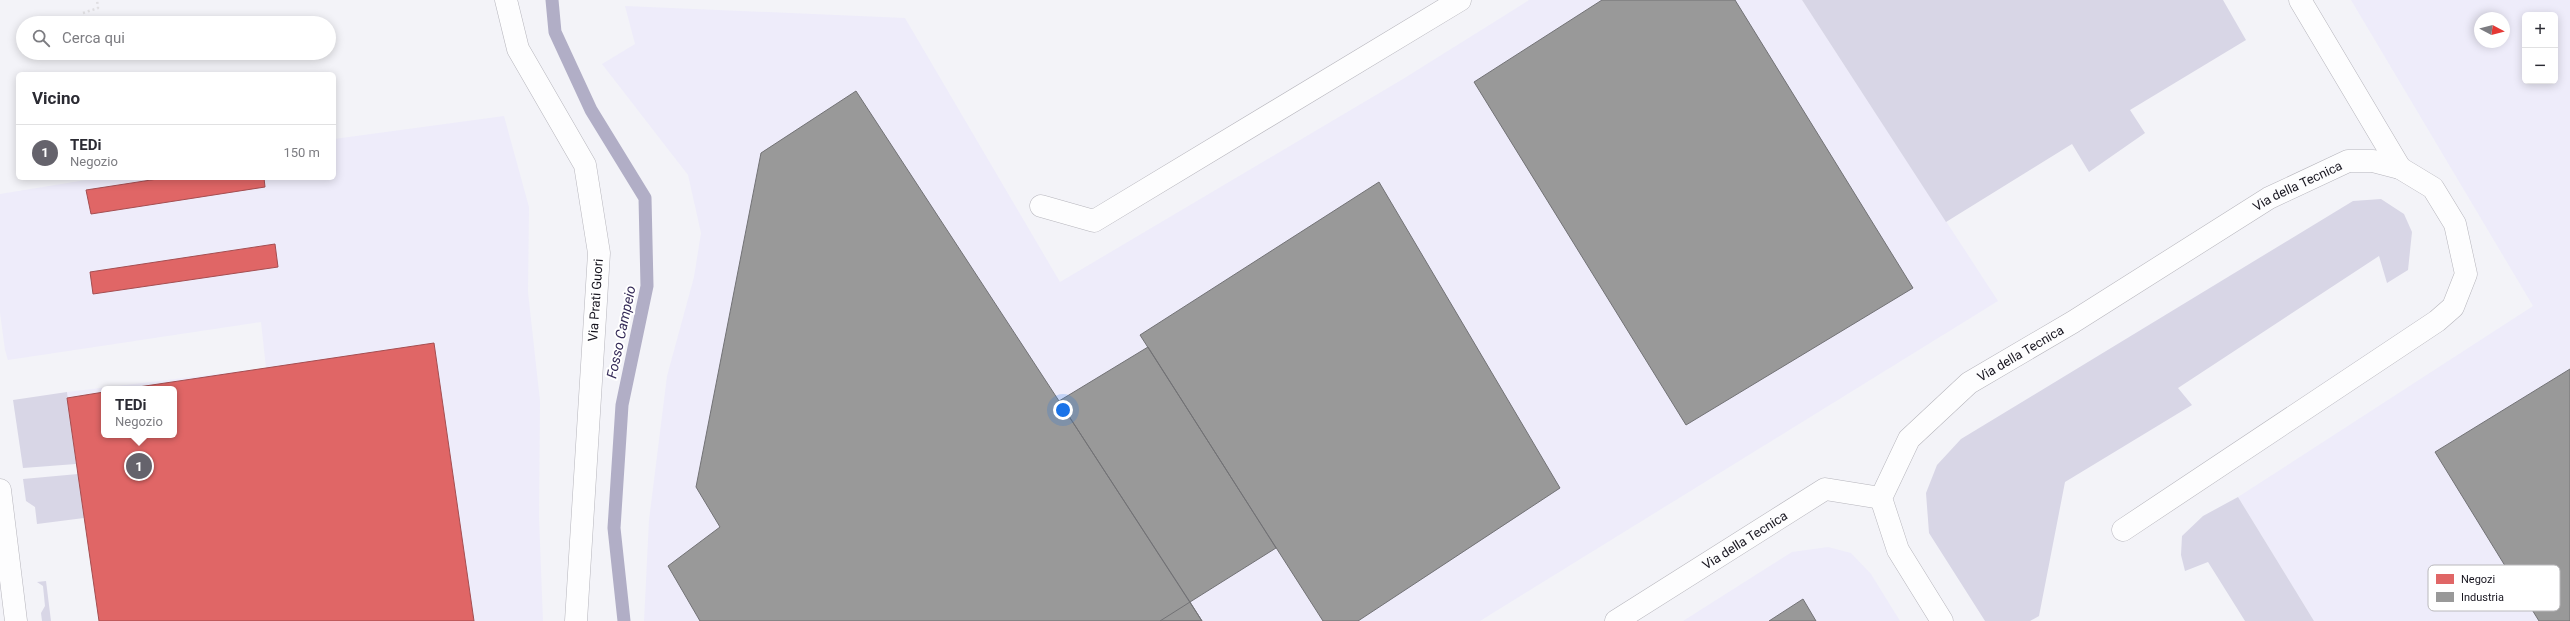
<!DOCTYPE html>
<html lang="it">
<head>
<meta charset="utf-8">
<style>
  :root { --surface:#fff; --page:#f2f2f3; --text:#2b2b33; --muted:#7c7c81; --line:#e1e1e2; --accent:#65636c }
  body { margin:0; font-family:Roboto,sans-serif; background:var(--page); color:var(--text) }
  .controls { position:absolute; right:12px; top:12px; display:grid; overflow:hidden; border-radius:6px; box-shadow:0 2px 10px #0003 }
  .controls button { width:36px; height:36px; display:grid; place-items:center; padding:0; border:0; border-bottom:1px solid var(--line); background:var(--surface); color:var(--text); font:20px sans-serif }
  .compass { position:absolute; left:2474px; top:12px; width:36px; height:36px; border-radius:50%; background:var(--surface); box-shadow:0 2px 10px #0003; rotate:97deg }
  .you { position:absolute; left:1063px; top:410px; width:14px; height:14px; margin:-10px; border:3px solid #fff; border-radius:50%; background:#1a73e8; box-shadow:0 0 0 6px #1a73e833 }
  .badge { display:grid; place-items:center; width:26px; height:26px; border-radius:50%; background:var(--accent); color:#fff; font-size:13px; font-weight:700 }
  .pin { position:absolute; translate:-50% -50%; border:2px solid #fff; box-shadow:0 1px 4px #0006 }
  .popup { position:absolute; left:101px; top:386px; width:76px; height:52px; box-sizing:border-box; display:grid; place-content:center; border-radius:6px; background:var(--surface); filter:drop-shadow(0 1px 3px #0005); font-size:13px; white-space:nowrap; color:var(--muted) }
  .popup b { font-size:15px; color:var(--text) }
  .popup::after { content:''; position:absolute; left:50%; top:100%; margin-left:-8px; border:8px solid transparent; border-top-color:var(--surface) }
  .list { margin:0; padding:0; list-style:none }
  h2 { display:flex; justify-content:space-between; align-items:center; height:52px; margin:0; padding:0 16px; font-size:17px }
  h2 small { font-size:13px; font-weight:400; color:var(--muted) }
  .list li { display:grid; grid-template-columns:26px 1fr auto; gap:12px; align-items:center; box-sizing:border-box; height:56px; padding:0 16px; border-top:1px solid var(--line) }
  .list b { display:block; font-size:15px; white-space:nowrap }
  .list p { margin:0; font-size:13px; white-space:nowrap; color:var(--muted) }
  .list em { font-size:13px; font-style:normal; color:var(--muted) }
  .icon { flex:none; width:22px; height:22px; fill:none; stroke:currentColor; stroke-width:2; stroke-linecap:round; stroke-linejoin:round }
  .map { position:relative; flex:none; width:2570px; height:621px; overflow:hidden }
  .search { position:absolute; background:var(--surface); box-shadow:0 2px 10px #0003; left:16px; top:16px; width:320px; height:44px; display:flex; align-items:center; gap:10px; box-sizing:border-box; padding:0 14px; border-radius:22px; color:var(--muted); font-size:15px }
  .panel { position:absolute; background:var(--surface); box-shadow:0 2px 10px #0003; left:16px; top:72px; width:320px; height:108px; border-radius:6px }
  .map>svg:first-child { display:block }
  .built { fill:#eeecfa; fill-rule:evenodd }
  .green { fill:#d8d6e6 }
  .shops { fill:#e06666; stroke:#a44e51 }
  .industry { fill:#999; stroke:#727275 }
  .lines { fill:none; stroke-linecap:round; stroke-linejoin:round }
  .stream { stroke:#b1aec6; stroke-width:13 }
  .minor-casing { stroke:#b6b5bc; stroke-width:23 }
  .path { stroke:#e0dfe2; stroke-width:2.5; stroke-dasharray:2 3; stroke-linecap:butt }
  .minor { stroke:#fdfdfe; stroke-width:22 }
  .labels { text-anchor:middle; stroke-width:4; stroke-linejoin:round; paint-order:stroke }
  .street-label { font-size:13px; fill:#181620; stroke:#fff }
  .water-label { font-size:14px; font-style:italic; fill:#352b58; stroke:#fff }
  .key { fill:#fff; stroke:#bab9bc; stroke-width:1 }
  .key-label { font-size:11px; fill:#181620 }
</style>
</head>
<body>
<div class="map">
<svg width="2570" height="621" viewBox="0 0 2570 621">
  <rect width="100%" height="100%" fill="#f3f3f8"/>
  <!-- built -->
  <path class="built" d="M1529 0H1802L1998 301 1480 621H644L649 520 667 376 694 277 701 233 688 175 602 64 635 44 625 6 905 18 1060 282 1403 79Z
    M2351 0H2570V621H2314L2238 497 2533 306ZM2525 15H2555V81H2525ZM2480 18H2504V42H2480Z
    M504 116 529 207 528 292 540 401 539 517 543 621H99L67 392 266 368 261 322 8 360 5 350 0 313V194L98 178H334V139ZM104 389H174V435H104Z
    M1828 547 1851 553 1871 574 1900 621H1683L1792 552Z"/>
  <!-- green -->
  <path class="green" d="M1802 0H2223L2246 40 2130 110 2145 133 2089 172 2072 144 1946 222Z
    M2381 199 2404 214 2412 232 2408 270 2387 283 2379 256 2178 388 2192 405 2065 482 2039 616 2030 621H1985L1929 533 1926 493 1937 465 1961 439 2353 201Z
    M67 392 76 464 23 468 13 400Z
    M78 474 84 518 37 524 35 507 26 501 23 479Z
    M2238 497 2314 621H2245L2208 562 2185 571 2181 555 2182 536 2203 516Z
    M46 581 51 621H42L41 613 45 606 43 586 37 582Z"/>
  <!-- shops -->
  <path class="shops" d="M164 178H264L265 187 91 214 86 190Z
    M275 244 278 267 93 294 90 272Z
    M434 343 474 621H99L67 398 104 392V435H174V389H125Z"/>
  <!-- industry -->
  <path class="industry" d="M1602 0H1735L1913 288 1686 425 1474 82Z
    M856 91 1059 401 1202 621H700L668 566 720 527 696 487 761 153Z
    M1379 182 1560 488 1358 621H1323L1140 335Z
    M1148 347 1276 548 1190 602 1059 401Z
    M2570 369V621H2539L2435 452Z
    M1803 599 1816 621H1769Z
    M1190 602 1202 621H1160Z"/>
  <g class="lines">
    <!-- stream -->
    <path class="stream" d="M552 0 555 32 591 110 645 198 647 286 622 405 614 528 624 621"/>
    <!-- minor casing -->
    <g class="minor-casing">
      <g id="minor">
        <path d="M506 0 518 49 585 165 599 253 576 621"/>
        <path d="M2300 0 2400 168"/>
        <path d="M1041 206 1094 221 1460 0"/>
        <path d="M0 490 16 621"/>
        <path id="s1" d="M1616 621 1825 489 1881 498"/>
        <path id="s2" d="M1942 621 1898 550 1881 498 1909 439 1969 383 2073 322 2269 198 2348 161H2373L2400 168 2433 188 2455 224 2466 274 2453 307 2437 321 2123 530"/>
      </g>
    </g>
    <!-- path -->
    <path class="path" d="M83 13 98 8 97 0"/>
    <!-- minor -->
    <use href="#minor" class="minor"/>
  </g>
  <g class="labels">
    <!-- street labels -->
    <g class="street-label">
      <text dy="5" stroke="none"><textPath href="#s2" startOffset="669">Via della Tecnica</textPath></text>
      <text transform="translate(595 300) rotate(-86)" y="5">Via Prati Guori</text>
      <text dy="5" stroke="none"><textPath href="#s2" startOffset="345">Via della Tecnica</textPath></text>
      <text dy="5" stroke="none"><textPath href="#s1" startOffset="152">Via della Tecnica</textPath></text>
    </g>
    <!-- water labels -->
    <g class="water-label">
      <text transform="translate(621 332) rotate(-78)" y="5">Fosso Campeio</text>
    </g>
  </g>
  <!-- legend -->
  <rect x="2428" y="565" width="132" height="46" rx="6" class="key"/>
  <rect x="2436" y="574" width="18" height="10" fill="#e06666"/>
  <rect x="2436" y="592" width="18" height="10" fill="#999"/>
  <g class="key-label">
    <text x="2461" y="583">Negozi</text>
    <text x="2461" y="601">Industria</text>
  </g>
</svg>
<div class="controls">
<button>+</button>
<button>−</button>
</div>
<svg class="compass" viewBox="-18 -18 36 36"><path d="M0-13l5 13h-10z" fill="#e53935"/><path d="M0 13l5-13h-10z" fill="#7c7c81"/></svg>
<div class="you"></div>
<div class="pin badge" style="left:139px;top:466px">1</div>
<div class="popup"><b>TEDi</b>Negozio</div>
<div class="search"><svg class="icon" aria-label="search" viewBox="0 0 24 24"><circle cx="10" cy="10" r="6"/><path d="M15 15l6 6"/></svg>Cerca qui</div>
<section class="panel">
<h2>Vicino<small></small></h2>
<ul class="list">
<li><span class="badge">1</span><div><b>TEDi</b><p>Negozio</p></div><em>150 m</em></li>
</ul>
</section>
</div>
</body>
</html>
